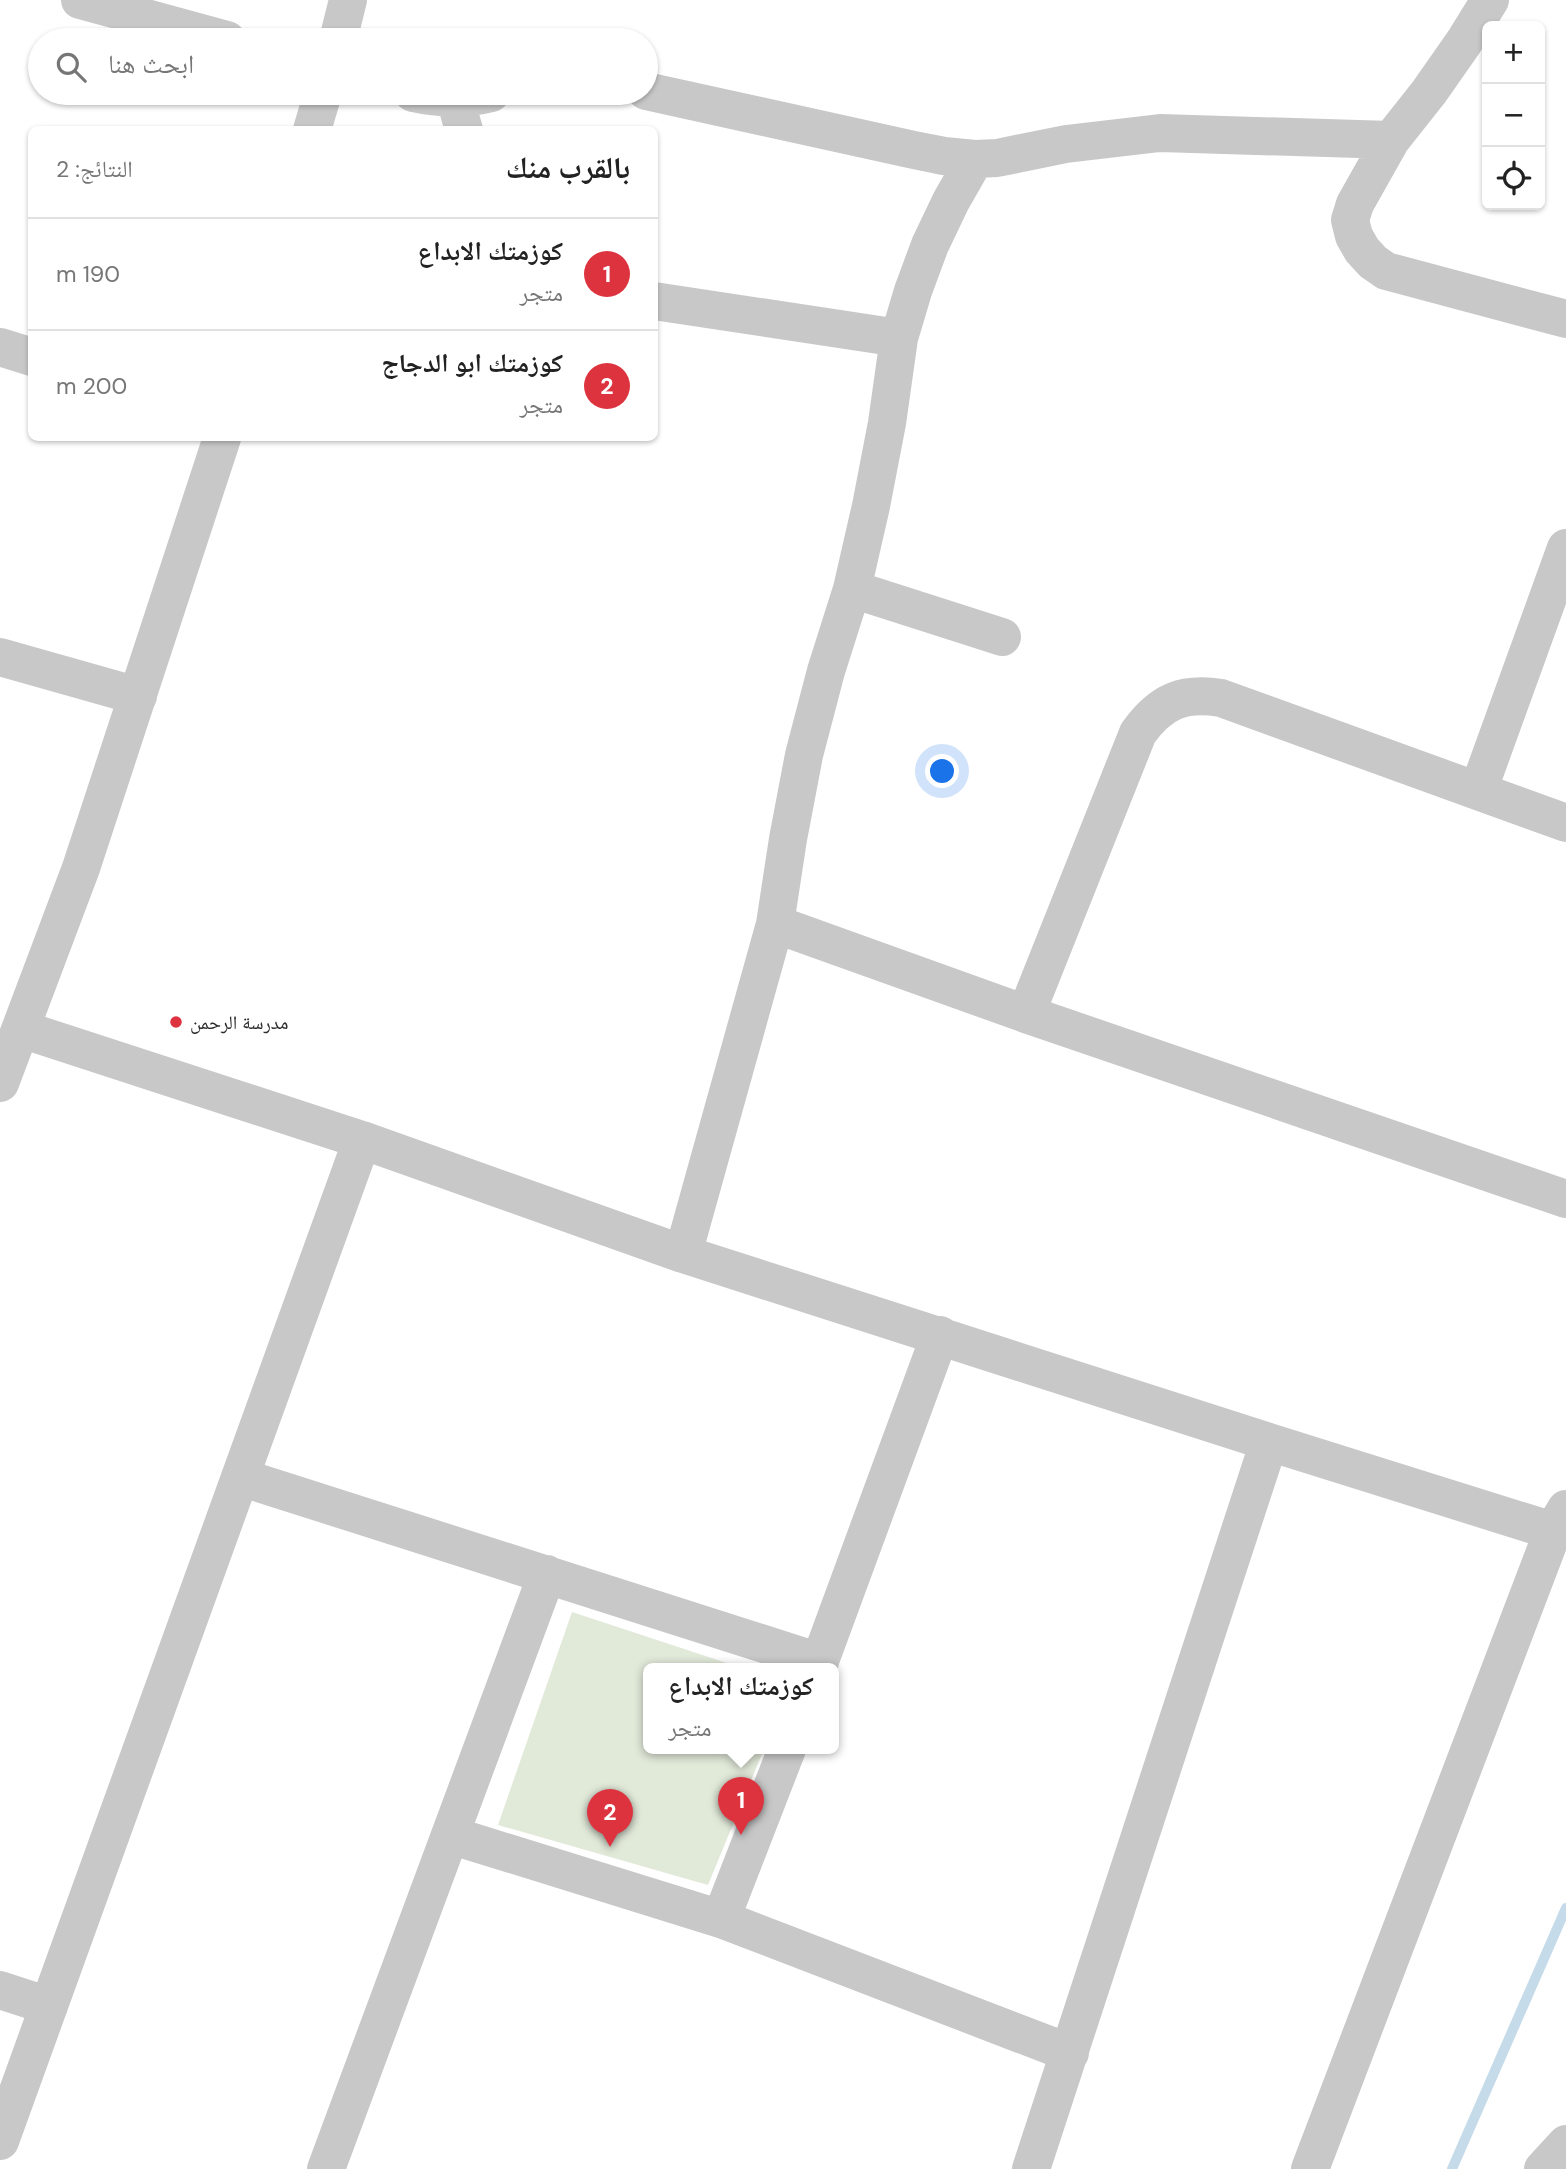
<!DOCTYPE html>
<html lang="ar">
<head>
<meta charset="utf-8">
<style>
  :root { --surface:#fff; --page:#f2f2f2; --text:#222; --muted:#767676; --line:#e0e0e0; --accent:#dd333f }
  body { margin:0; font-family:"DM Sans","Noto Naskh Arabic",sans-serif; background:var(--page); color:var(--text); direction:rtl }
  .controls { position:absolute; right:21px; top:21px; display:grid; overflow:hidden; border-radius:10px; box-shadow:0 2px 5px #0004 }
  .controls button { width:63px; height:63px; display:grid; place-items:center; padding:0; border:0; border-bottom:2px solid var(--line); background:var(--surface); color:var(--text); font:35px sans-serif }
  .you { position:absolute; left:943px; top:772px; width:24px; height:24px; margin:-18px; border:5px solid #fff; border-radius:50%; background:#1a73e8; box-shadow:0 0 0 10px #1a73e833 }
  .badge { display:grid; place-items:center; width:46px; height:46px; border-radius:50%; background:var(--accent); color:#fff; font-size:23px; font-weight:700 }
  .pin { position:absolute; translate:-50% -58px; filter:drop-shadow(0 2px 4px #0008) }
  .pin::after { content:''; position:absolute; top:37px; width:24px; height:21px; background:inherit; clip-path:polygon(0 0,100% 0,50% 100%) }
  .popup { position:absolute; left:643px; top:1663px; width:196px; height:91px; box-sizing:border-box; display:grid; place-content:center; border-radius:10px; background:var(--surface); filter:drop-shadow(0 2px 5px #0005); font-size:23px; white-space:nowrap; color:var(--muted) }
  .popup b { font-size:26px; color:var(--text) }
  .popup::after { content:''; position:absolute; left:50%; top:100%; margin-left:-14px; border:14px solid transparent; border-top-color:var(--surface) }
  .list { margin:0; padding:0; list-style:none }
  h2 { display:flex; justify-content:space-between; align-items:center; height:91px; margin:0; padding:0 28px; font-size:30px }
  h2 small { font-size:23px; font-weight:400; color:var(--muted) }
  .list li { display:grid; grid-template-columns:46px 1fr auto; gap:21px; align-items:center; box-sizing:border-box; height:112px; padding:0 28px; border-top:2px solid var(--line) }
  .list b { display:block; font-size:26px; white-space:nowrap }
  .list p { margin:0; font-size:23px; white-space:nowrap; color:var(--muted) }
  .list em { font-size:23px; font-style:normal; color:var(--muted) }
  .icon { flex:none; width:38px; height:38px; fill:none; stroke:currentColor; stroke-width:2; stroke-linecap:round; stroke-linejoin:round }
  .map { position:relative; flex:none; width:1566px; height:2169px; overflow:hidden; direction:ltr }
  .search { position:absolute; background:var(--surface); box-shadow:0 2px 5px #0004; left:28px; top:28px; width:630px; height:77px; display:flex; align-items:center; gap:18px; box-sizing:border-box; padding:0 24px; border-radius:38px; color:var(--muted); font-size:26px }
  .panel { position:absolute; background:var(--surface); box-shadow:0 2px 5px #0004; left:28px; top:126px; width:630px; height:315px; border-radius:10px; direction:rtl }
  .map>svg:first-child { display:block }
  .green { fill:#e1e9d9 }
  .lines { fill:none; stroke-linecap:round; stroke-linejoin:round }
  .stream { stroke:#c5dbe9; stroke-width:10 }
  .minor { stroke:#c8c8c8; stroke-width:38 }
  .poi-dot { fill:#dd333f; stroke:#fff; stroke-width:2.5 }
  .labels { text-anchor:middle; stroke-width:7; stroke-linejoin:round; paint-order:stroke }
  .poi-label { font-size:19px; fill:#2b2b2b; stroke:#fff; text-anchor:start }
</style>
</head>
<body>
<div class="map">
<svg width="1566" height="2169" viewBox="0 0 1566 2169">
  <rect width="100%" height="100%" fill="#fff"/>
  <!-- green -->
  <path class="green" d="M572 1612 745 1669H648V1749H764L708 1885 498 1825Z"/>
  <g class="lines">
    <!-- stream -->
    <path class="stream" d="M1452 2169 1566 1908"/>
    <!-- minor -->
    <path class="minor" d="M80 0 227 40
      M1490 0 1464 42 1429 92 1391 140 1355 204 1350 220 1354 236 1362 250 1373 262 1386 271 1566 319
      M338 40 348 0
      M646 91 914 150 944 156 975 159 997 158 1066 144 1160 133 1391 140
      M413 93C440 99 464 100 491 93
      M455 99 464 130
      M312 130 323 93
      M654 301 899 338
      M0 347 32 357
      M852 589 1002 637
      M0 657 138 696
      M1478 791 1566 548
      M775 924 1026 1014 1566 1199
      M1026 1014 1138 733C1161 701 1183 692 1221 698L1566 823
      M21 1029 362 1140 683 1254 1269 1442 1553 1531
      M0 1083 81 868 222 438
      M683 1254 775 924 788 839 804 755 826 671 852 589 871 506 887 423 899 338 913 291 930 245 951 201 975 159
      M240 1477 820 1662
      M817 1669 940 1335
      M450 1835 721 1919 1070 2053
      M721 1919 787 1749
      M0 1990 49 2006
      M0 2141 362 1140
      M326 2169 547 1574
      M1031 2169 1269 1442
      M1310 2169 1553 1531 1566 1509
      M1543 2169 1566 2144"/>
  </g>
  <!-- markers -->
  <circle class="poi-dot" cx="176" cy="1022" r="7"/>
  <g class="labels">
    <!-- poi labels -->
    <g class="poi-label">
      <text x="190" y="1029">مدرسة الرحمن</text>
    </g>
  </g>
</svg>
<div class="controls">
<button>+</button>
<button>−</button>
<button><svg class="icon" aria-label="locate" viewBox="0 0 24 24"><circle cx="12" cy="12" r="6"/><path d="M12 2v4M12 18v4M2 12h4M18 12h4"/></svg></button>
</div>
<div class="you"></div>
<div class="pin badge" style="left:741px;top:1835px">1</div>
<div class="popup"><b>كوزمتك الابداع</b>متجر</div>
<div class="pin badge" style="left:610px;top:1847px">2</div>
<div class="search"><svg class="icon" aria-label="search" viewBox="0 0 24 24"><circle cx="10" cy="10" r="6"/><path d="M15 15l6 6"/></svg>ابحث هنا</div>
<section class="panel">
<h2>بالقرب منك<small>النتائج: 2</small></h2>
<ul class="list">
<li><span class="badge">1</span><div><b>كوزمتك الابداع</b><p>متجر</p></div><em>190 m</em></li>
<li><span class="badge">2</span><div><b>كوزمتك ابو الدجاج</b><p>متجر</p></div><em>200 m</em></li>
</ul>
</section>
</div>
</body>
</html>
